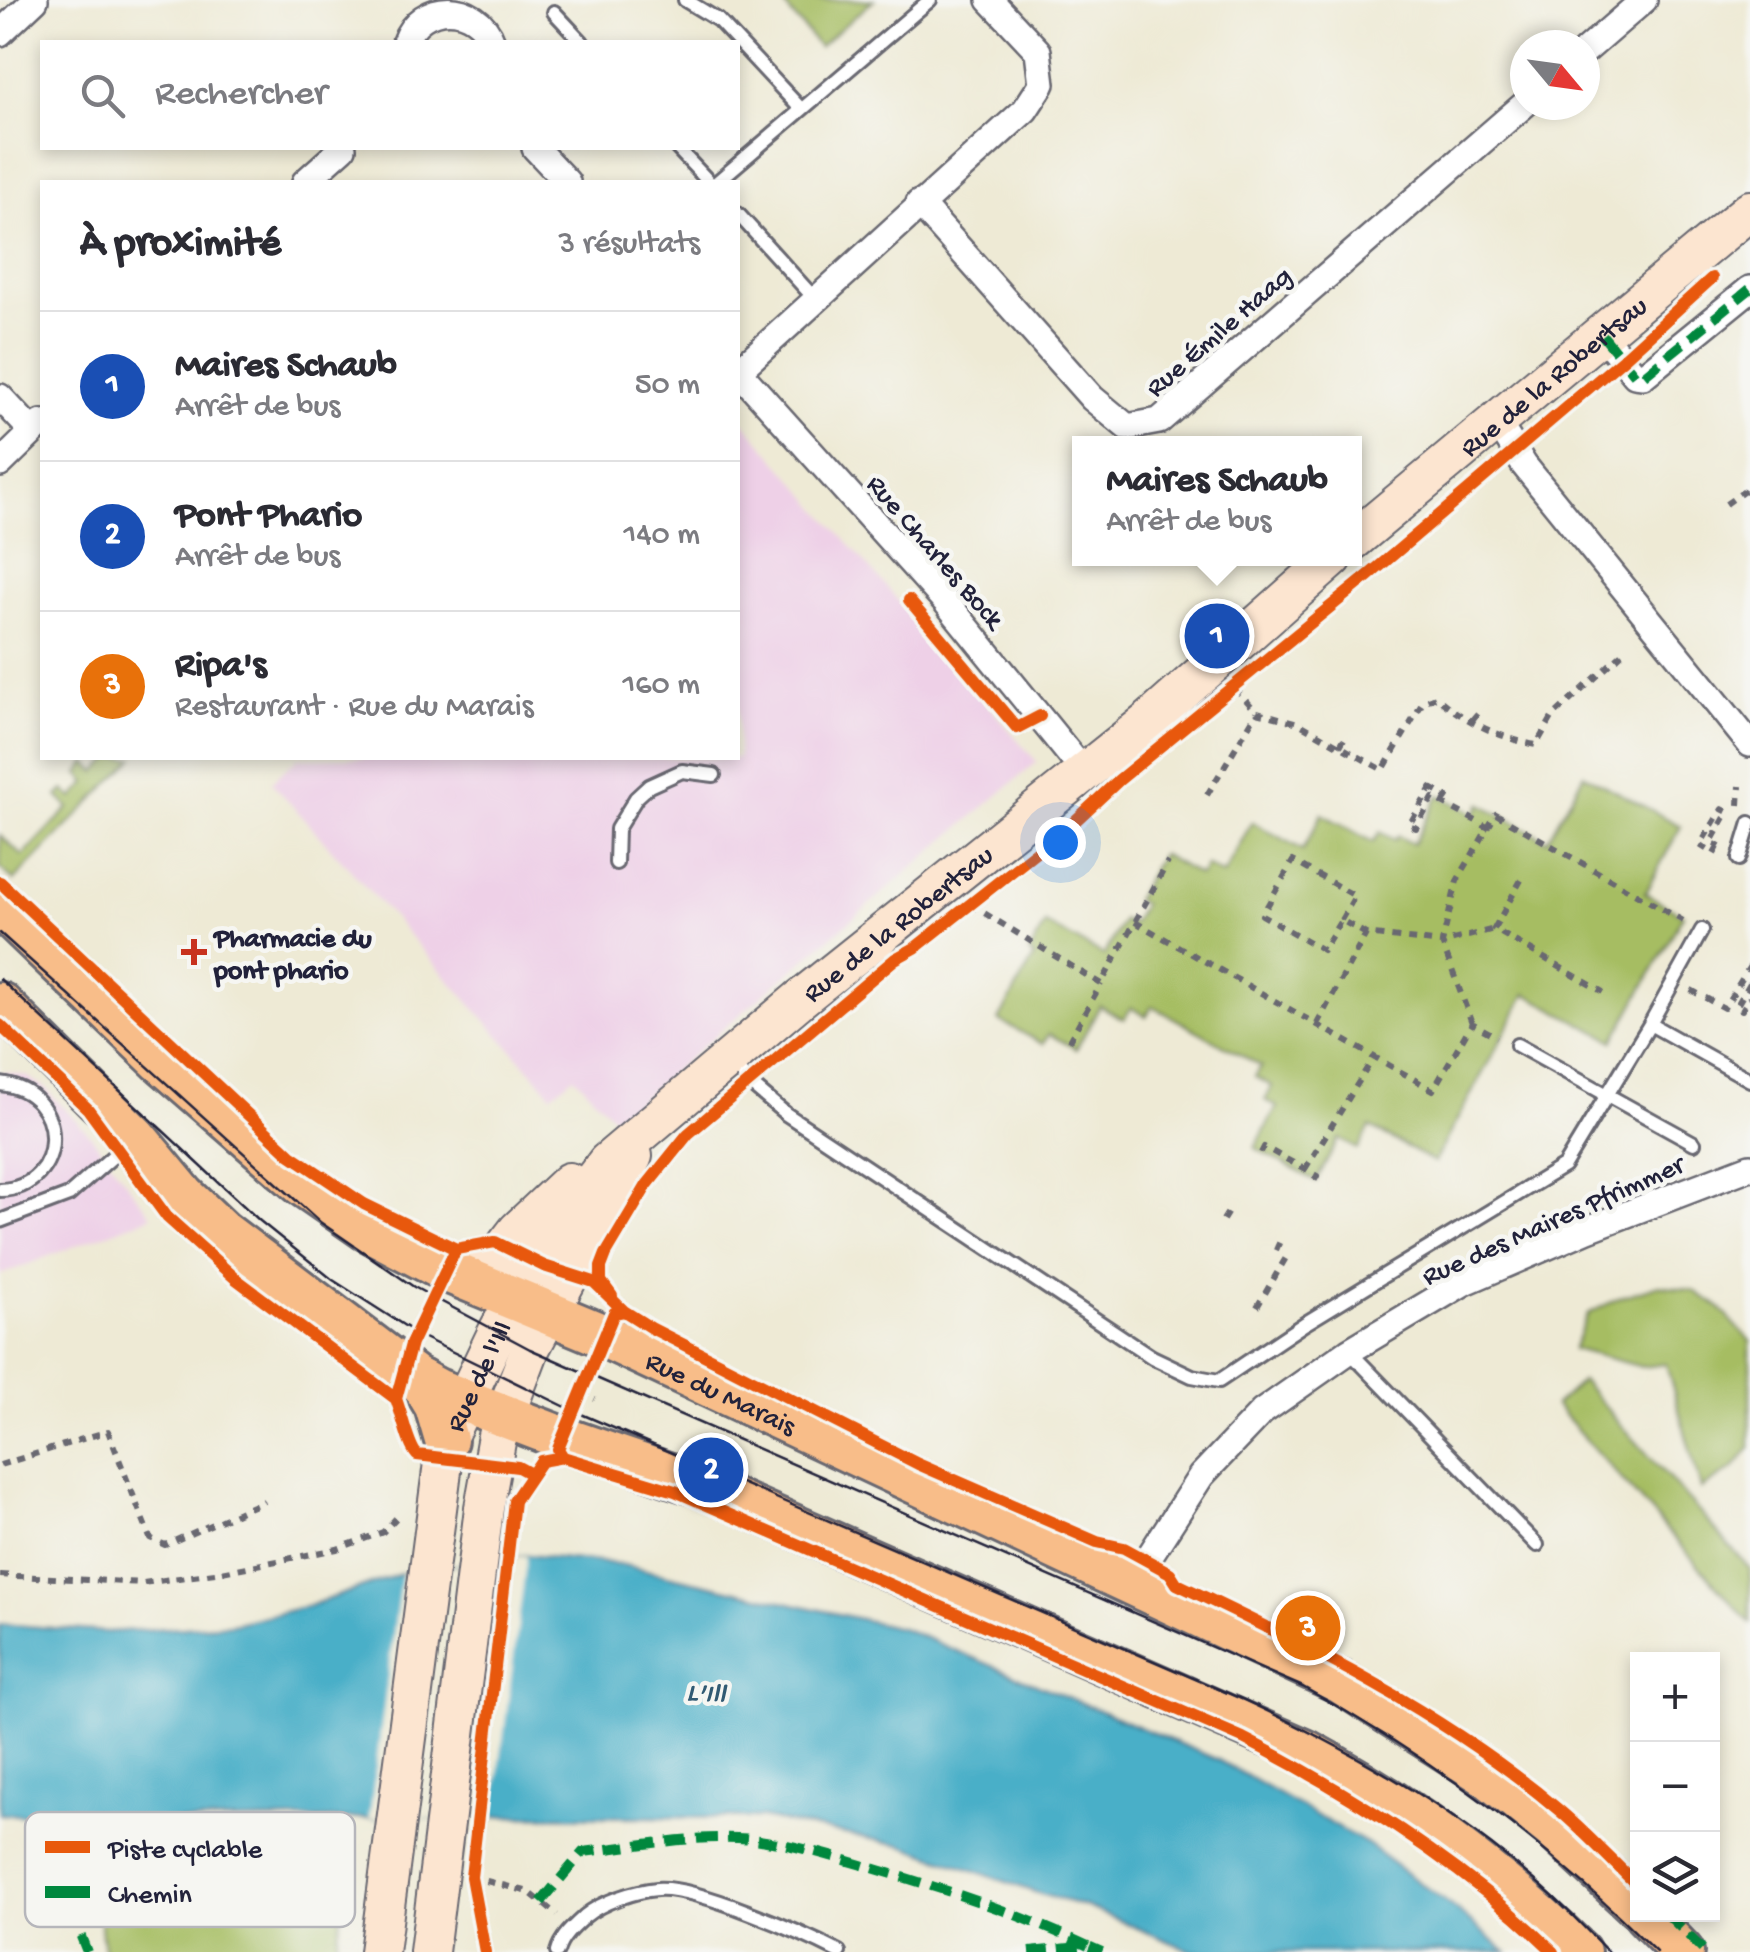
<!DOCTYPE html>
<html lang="fr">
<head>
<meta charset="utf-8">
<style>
  :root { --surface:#fff; --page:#f7f7f7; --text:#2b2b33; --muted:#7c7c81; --line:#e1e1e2; --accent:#db2777 }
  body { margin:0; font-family:"Gochi Hand",sans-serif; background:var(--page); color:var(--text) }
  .controls { position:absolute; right:30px; bottom:30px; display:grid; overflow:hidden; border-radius:0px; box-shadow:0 5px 15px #0003 }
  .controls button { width:90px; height:90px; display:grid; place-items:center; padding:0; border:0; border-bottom:2px solid var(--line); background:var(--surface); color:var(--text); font:50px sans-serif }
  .compass { position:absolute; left:1510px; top:30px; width:90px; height:90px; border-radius:50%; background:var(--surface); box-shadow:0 5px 15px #0003; rotate:119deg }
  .you { position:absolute; left:1060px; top:842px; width:35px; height:35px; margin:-25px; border:8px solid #fff; border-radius:50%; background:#1a73e8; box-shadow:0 0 0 15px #1a73e833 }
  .badge { display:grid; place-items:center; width:65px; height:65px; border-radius:50%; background:var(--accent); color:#fff; font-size:32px; font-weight:700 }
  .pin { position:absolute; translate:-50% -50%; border:5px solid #fff; box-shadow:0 2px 10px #0006 }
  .popup { position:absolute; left:1072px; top:436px; width:290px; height:130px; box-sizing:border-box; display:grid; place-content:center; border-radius:0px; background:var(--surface); filter:drop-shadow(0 2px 8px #0005); font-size:32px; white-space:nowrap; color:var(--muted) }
  .popup b { font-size:38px; color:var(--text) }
  .popup::after { content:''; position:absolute; left:50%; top:100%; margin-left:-20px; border:20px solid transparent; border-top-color:var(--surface) }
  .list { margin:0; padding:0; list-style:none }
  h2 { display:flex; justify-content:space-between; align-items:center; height:130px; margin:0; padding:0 40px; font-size:42px }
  h2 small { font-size:32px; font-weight:400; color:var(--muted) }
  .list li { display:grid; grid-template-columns:65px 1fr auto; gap:30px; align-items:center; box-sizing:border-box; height:150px; padding:0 40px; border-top:2px solid var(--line) }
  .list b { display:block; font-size:38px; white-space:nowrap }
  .list p { margin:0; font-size:32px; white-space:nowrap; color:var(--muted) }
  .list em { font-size:32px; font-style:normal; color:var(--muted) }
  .icon { flex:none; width:55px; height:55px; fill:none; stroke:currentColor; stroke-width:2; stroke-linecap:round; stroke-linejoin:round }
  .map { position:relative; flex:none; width:1750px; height:1952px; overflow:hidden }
  .search { position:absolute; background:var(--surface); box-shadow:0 5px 15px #0003; left:40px; top:40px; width:700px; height:110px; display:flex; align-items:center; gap:25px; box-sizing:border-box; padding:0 35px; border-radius:0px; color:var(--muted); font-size:38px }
  .panel { position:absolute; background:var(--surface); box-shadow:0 5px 15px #0003; left:40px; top:180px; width:700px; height:580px; border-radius:0px }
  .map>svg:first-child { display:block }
  .built { fill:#eed0e7 }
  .green { fill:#a6bd62; stroke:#64704e; stroke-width:2.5 }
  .water { fill:#48afc8; stroke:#356882; stroke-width:2.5 }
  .pier { fill:#eeead5 }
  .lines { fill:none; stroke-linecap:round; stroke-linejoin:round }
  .lane-casing { stroke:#696871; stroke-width:18 }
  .street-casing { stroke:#696871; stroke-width:30 }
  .secondary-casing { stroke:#696871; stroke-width:42 }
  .primary-casing { stroke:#696871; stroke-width:48 }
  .path { stroke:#696871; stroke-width:6; stroke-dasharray:8 8; stroke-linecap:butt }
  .lane { stroke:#fff; stroke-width:12 }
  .street { stroke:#fff; stroke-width:25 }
  .secondary { stroke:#fce5d0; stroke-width:38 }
  .primary { stroke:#f8bd89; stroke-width:42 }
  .tram { stroke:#22223b; stroke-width:2.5 }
  .quiet { stroke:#00873e; stroke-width:10; stroke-dasharray:20 10; stroke-linecap:butt }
  .cycleway-casing { stroke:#f6f6f2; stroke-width:19 }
  .cycleway { stroke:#e8590c; stroke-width:12 }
  .poi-dot { fill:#c8321e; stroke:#f6f6f2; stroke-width:4 }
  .labels { text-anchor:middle; stroke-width:9; stroke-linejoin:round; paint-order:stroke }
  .street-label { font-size:28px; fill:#22223b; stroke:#f6f6f2 }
  .poi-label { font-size:28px; font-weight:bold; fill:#22223b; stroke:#f6f6f2; text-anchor:start }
  .water-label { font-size:30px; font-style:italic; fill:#315a73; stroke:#f6f6f2 }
  .key { fill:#f6f6f2; stroke:#b6b6bb; stroke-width:2.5 }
  .key-label { font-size:28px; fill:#22223b }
</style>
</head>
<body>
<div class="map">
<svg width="1750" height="1952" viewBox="0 0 1750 1952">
  <rect width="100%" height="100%" fill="#f6f6f2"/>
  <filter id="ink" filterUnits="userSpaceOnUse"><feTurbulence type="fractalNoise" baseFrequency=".01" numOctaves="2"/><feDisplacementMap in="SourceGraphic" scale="20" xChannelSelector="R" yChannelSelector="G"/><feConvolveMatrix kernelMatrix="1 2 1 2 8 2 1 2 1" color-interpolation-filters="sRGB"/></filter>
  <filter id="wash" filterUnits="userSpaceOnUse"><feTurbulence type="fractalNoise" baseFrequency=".0048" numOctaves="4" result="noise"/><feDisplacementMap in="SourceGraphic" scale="40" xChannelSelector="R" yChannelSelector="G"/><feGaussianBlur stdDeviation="2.25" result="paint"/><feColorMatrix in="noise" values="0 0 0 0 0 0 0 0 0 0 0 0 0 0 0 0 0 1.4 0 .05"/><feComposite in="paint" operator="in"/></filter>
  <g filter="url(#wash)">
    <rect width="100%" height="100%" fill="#eeead5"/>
    <!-- built -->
    <path class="built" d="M738 415 1037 762 616 1120 574 1076 552 1094 271 782 298 758H738Z
      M7 1072 28 1077 46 1089 91 1136 152 1216 0 1275V1073Z"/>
    <!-- green -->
    <path class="green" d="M780 0H874L819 47Z
      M112 758H134L14 881 0 868V835L23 856 69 808 58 796 64 790 73 798 87 783 79 774 87 762 97 772Z
      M1584 774 1681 826 1645 893 1683 915 1614 1041 1526 994 1434 1162 1370 1127 1358 1149 1339 1139 1316 1181 1255 1148 1277 1107 1265 1100 1272 1086 1255 1077 1261 1066 1152 1006 1146 1016 1131 1008 1124 1019 1100 1006 1076 1049 1049 1034 1043 1044 999 1020 1034 957 1029 953 1045 924 1104 955 1123 920 1132 924 1143 904 1135 900 1161 854 1200 876 1206 866 1223 875 1252 822 1303 850 1322 814 1373 842 1380 832 1395 840 1398 836 1413 844 1439 795 1475 814 1481 804 1547 840Z
      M1659 1285 1692 1290 1718 1306 1750 1341V1448L1734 1468 1701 1489 1666 1364 1642 1367 1573 1349 1588 1314 1621 1297Z
      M1582 1381 1750 1569V1623L1555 1405Z
      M105 1897 342 1904 336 1952H104L98 1903Z"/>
    <!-- water -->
    <path class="water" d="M527 1555 619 1564 904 1629 1218 1760 1367 1844 1459 1912 1506 1952H1194L1085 1906 1043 1895 902 1845 762 1818 530 1816 151 1822 0 1814V1624L107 1632 232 1624 308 1606 401 1574Z"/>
    <!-- pier -->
    <path class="pier" d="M527 1555 493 1817 369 1819 401 1574Z"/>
  </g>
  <g filter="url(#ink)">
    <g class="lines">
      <!-- lane casing -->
      <g class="lane-casing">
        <path id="lane" d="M685 0 718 20 801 109
          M554 12 582 42
          M677 148 709 182
          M717 182 930 0
          M738 214 815 299
          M1739 859 1750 823
          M616 863 617 829 636 798 649 786 682 771 714 775
          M1650 1024 1702 930
          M1517 1045 1694 1143
          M732 1063 749 1083 786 1114 1152 1357 1192 1376 1219 1381 1304 1324 1564 1166 1650 1024 1750 1080
          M0 1084C71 1091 68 1188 0 1190
          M0 1221 69 1195 129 1142
          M1349 1351 1537 1545
          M557 1952C561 1937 574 1926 585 1916 602 1902 634 1891 657 1889 696 1886 802 1933 839 1952"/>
      </g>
      <!-- street casing -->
      <g class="street-casing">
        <path id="street" d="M990 0 1038 51 1042 84 1025 110 738 371 946 602 1085 773
          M0 33 35 0
          M405 42C420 0 477 0 492 42
          M1585 51 1644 0
          M535 148 567 182
          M305 182 343 148
          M919 203 1092 398 1127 427 1159 421 1525 104
          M1603 336 1635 375 1643 376 1750 289
          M0 397 33 432
          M1497 421 1524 465 1750 744
          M0 464 42 423
          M1130 1581 1147 1560 1201 1476 1262 1412 1349 1351 1463 1283 1588 1229 1750 1167"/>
      </g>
      <!-- secondary casing -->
      <g class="secondary-casing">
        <g id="secondary">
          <path id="s1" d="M1354 540 1750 210"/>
          <path d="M463 1278 490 1266 518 1230 569 1182"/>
          <path id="s2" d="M379 1952 446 1440 497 1333 543 1247 607 1162 799 1000 1150 720 1333 558"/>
          <path d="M429 1952 484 1508 497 1436 530 1349 633 1156"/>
        </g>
      </g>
      <!-- primary casing -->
      <g class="primary-casing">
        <g id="primary">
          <path id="s3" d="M0 906 161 1061 302 1184 367 1229 445 1270 604 1336 1341 1682 1488 1776 1553 1828 1638 1907"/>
          <path d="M0 1004 135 1137 184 1196 222 1232 415 1378 437 1390 562 1438 699 1485 1307 1752C1407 1806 1497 1873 1579 1952"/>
          <path d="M421 1381 436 1406 446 1440"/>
          <path d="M1645 1914 1682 1952"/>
        </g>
      </g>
      <!-- path -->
      <path class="path" d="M1726 504 1750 487
        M1235 688 1257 712 1298 723 1383 770 1423 702 1436 697C1464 721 1500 738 1536 745L1553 716 1627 649
        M1472 720 1481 709
        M1340 746 1345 737
        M1432 786 1409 825 1416 828 1433 798 1489 828
        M1431 788 1447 797 1443 803
        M1207 795 1257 712
        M1739 805 1740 786
        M1718 847 1714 854 1700 845 1722 809 1728 812 1711 842 1720 847
        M1521 880 1494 929 1603 992
        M971 905 1101 984 1168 862
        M1341 920 1355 896 1293 861 1262 915 1323 950 1341 920 1366 934
        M1135 922 1433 1090 1472 1023 1497 1037
        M1750 983 1736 1007 1742 1010 1750 997
        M1691 990 1724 1008 1750 966
        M1472 1023 1442 943 1494 929
        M1317 1024 1366 934 1442 943 1457 881 1496 814 1685 922
        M1069 1041 1101 984
        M1261 1153 1264 1147 1317 1176 1313 1183
        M1305 1169 1374 1057
        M1223 1220 1228 1212
        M1276 1250 1280 1241
        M1257 1307 1287 1256
        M580 1392 595 1399
        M0 1465 108 1431 150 1538 165 1545 264 1501
        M0 1575 143 1583 222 1572 337 1549 383 1532 400 1514
        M471 1877 529 1892 557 1915
        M59 1880 193 1886 354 1882"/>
      <!-- lane -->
      <use href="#lane" class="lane"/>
      <!-- street -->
      <use href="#street" class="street"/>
      <!-- secondary -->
      <use href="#secondary" class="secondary"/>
      <!-- primary -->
      <use href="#primary" class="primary"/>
      <!-- tram -->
      <path class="tram" d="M0 933 320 1222 414 1287 530 1349 1303 1687C1433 1758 1551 1847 1656 1952
        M0 979 260 1221 333 1280 422 1337 572 1410 1244 1700C1343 1746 1442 1801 1525 1872 1555 1896 1582 1925 1608 1952"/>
      <!-- quiet -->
      <path class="quiet" d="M1603 336 1635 375 1643 376 1750 289
        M59 1880 87 1952
        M541 1902 583 1852C636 1846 699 1834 752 1839 794 1844 838 1858 879 1870 951 1891 1020 1914 1088 1946
        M1667 1914 1705 1952
        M1030 1952 1088 1946 1102 1952"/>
      <!-- cycleway casing -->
      <g class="cycleway-casing">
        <path id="cycleway" d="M909 600 1017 728 1040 716
          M0 882 291 1155 364 1204 456 1249 495 1242 544 1266 594 1282 624 1311 651 1328 918 1464 1097 1542 1124 1548 1170 1573 1177 1584C1312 1648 1446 1714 1560 1811 1587 1834 1612 1861 1638 1886
          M0 1025 88 1109 167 1217 236 1279 396 1399C402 1414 408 1446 417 1455L518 1467 531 1474
          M612 1296 601 1281V1267L606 1254 647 1185 688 1134 895 959 915 948 1073 823 1119 780 1368 576 1623 359 1712 278
          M396 1399 411 1344 456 1249
          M563 1457 558 1449 614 1313 624 1311
          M485 1952 471 1877 514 1501 541 1461 563 1457 675 1491 1243 1738C1356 1796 1463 1864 1554 1952"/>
      </g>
      <!-- cycleway -->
      <use href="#cycleway" class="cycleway"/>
    </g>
  </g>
  <!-- markers -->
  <path class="poi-dot" d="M189 937h10v10h10v10h-10v10h-10v-10h-10v-10h10z"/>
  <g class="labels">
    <!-- street labels -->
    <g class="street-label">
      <text transform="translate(1217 330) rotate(-41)" y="10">Rue Émile Haag</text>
      <text dy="10" stroke="none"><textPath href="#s1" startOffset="258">Rue de la Robertsau</textPath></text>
      <text transform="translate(937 550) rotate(49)" y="10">Rue Charles Bock</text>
      <text dy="10" stroke="none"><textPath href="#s2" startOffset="1215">Rue de la Robertsau</textPath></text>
      <text transform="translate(1552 1218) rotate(-24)" y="10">Rue des Maires Pfrimmer</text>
      <text dy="10" stroke="none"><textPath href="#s2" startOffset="588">Rue de l'Ill</textPath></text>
      <text dy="10" stroke="none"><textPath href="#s3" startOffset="880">Rue du Marais</textPath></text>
    </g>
    <!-- poi labels -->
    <g class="poi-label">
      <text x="214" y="946">Pharmacie du<tspan x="214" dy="32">pont phario</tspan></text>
    </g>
    <!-- water labels -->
    <g class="water-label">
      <text transform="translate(706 1691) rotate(5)" y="10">L'Ill</text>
    </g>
  </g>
  <!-- legend -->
  <rect x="25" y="1812" width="330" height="115" rx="15" class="key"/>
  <rect x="45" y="1841" width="45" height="12" fill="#e8590c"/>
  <rect x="45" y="1886" width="45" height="12" fill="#00873e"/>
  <g class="key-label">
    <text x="108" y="1857">Piste cyclable</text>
    <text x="108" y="1902">Chemin</text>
  </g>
</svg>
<div class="controls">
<button>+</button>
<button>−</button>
<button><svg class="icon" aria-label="layers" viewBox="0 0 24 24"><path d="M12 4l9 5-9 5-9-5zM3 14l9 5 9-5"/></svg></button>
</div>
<svg class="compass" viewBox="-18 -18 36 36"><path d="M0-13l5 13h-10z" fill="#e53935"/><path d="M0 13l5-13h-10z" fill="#7c7c81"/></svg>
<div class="you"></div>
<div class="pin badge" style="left:1217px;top:636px;background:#1a4fb4">1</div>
<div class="popup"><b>Maires Schaub</b>Arrêt de bus</div>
<div class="pin badge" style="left:711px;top:1470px;background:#1a4fb4">2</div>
<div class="pin badge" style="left:1308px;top:1628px;background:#e8710a">3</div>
<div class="search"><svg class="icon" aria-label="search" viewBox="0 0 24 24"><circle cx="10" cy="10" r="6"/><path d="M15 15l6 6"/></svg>Rechercher</div>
<section class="panel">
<h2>À proximité<small>3 résultats</small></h2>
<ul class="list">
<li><span class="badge" style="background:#1a4fb4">1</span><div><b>Maires Schaub</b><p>Arrêt de bus</p></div><em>50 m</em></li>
<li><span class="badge" style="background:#1a4fb4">2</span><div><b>Pont Phario</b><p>Arrêt de bus</p></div><em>140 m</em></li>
<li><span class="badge" style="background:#e8710a">3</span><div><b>Ripa's</b><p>Restaurant · Rue du Marais</p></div><em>160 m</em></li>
</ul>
</section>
</div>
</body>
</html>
